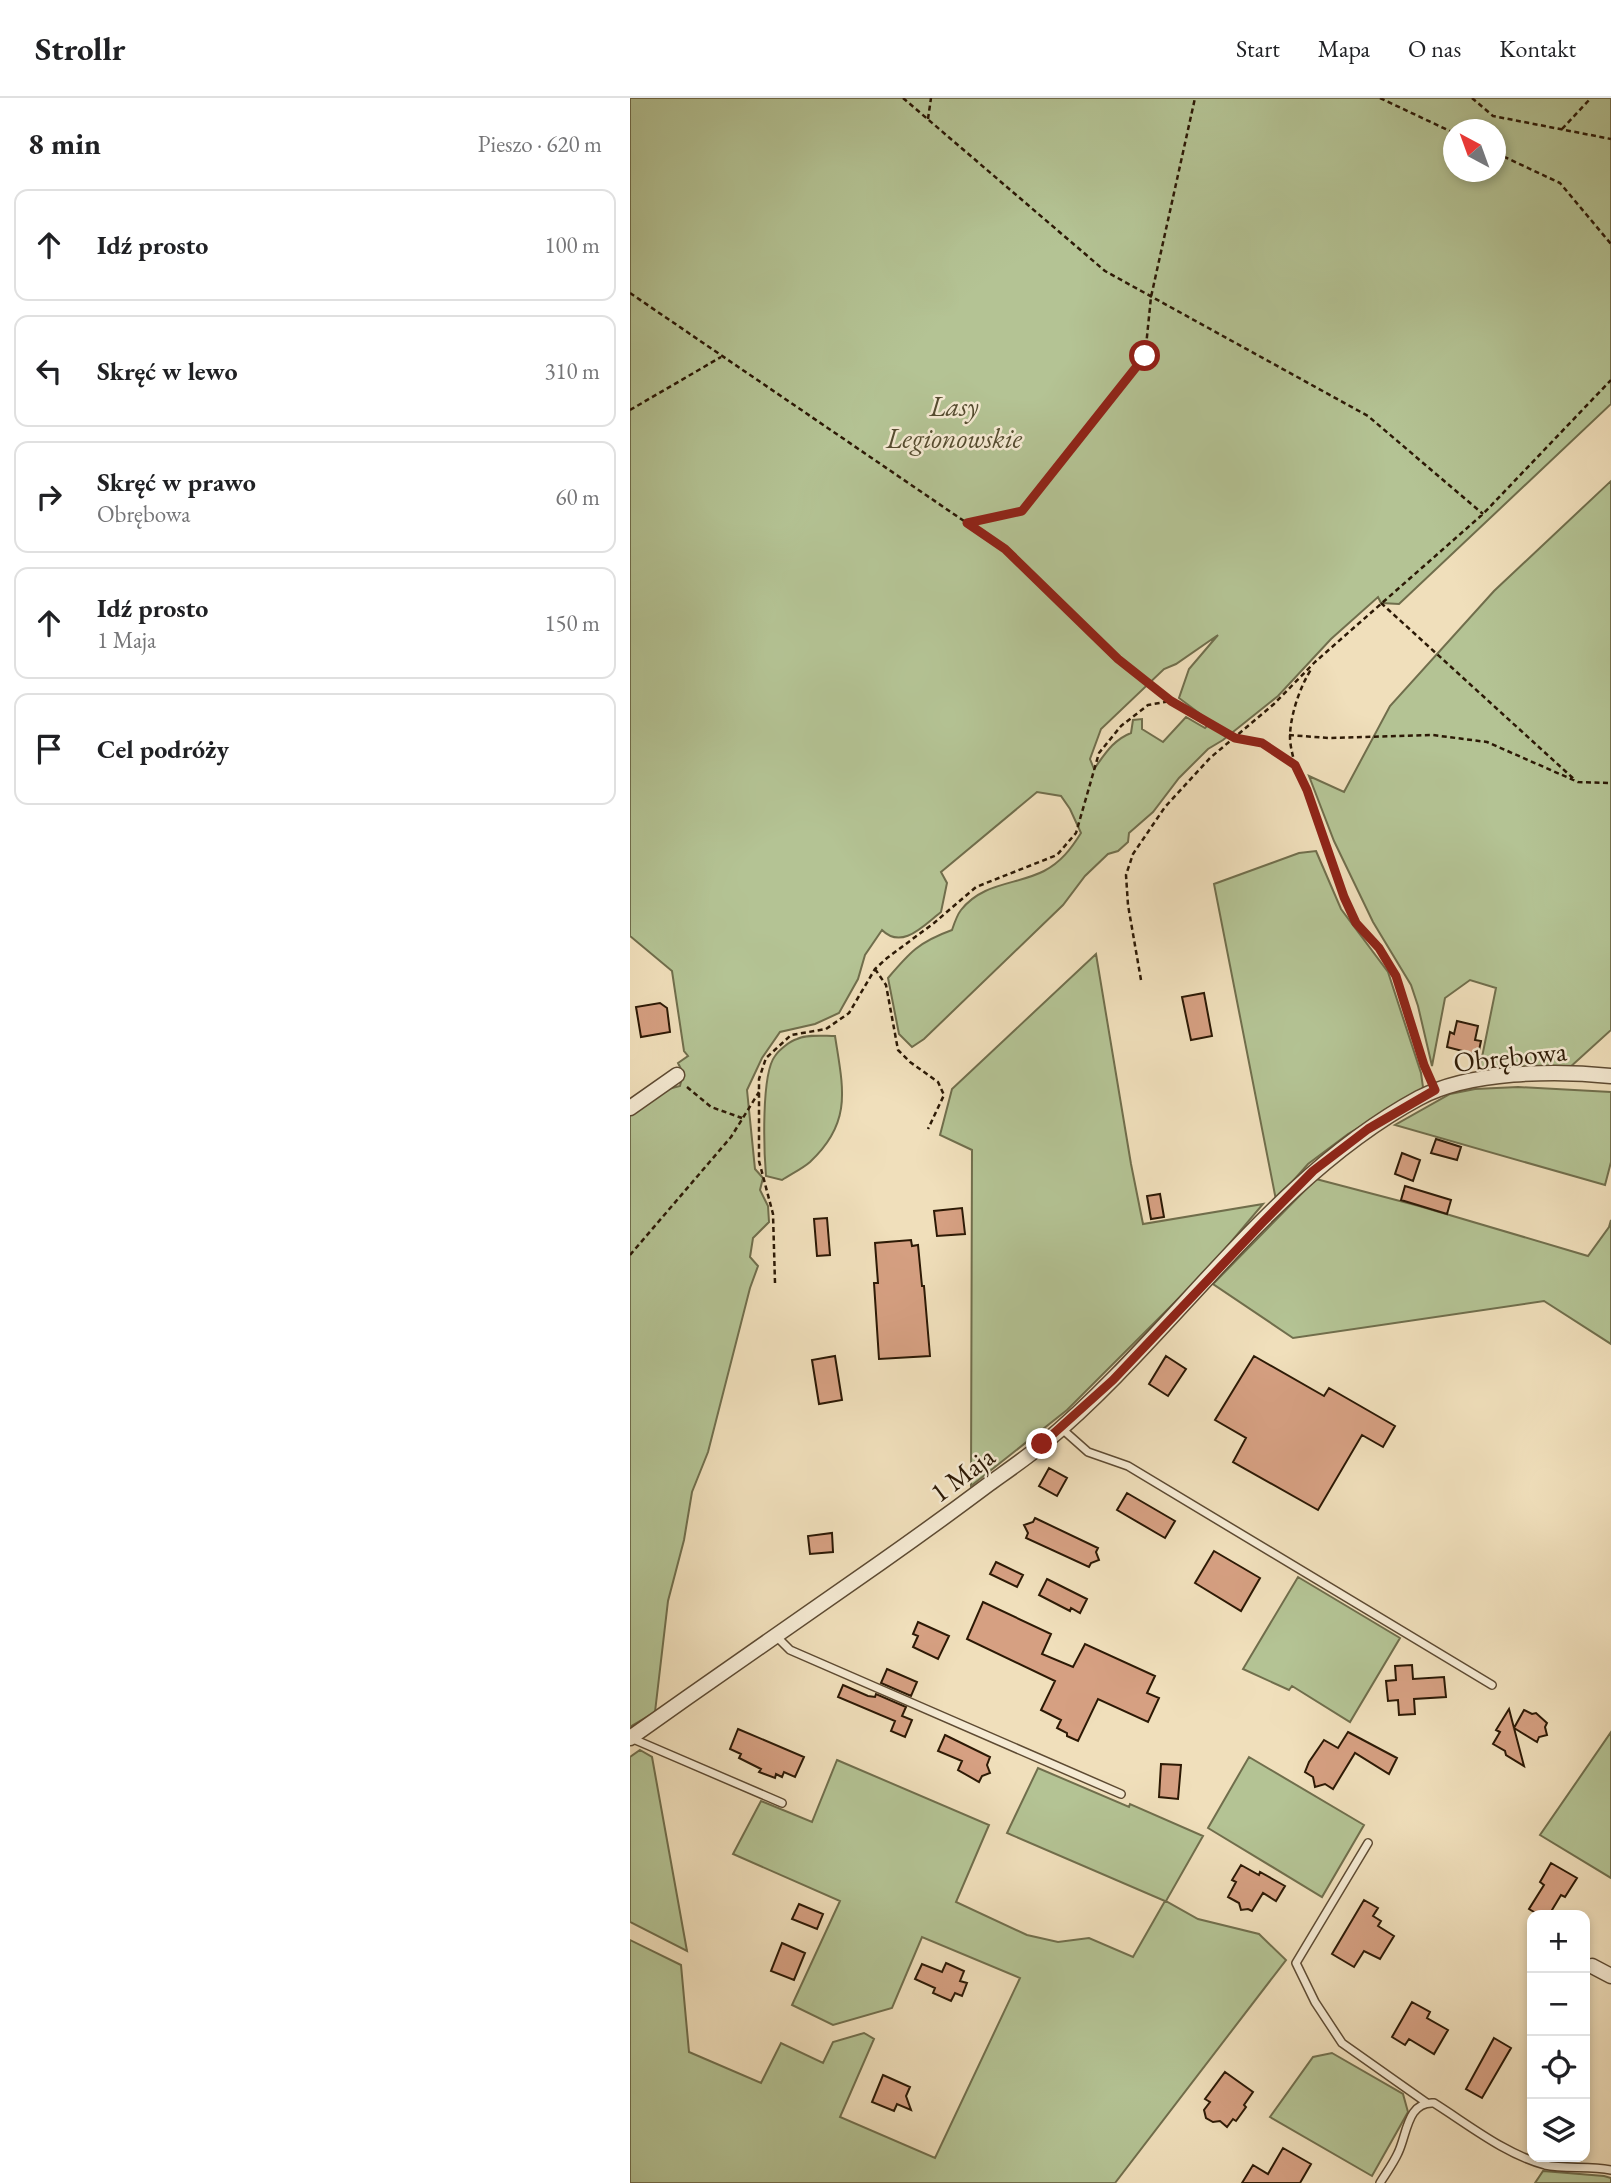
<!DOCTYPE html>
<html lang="pl">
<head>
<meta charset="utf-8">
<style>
  :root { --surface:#fff; --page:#f2f2f2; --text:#202124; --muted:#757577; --line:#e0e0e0 }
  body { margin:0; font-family:"EB Garamond",serif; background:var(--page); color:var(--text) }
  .controls { position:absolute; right:21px; bottom:21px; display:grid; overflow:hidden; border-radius:14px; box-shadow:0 4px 10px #0003 }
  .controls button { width:63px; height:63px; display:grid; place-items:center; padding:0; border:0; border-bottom:2px solid var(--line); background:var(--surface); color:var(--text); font:35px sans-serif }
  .compass { position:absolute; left:813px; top:21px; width:63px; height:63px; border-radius:50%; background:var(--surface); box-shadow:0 4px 10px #0003; rotate:319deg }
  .stop { position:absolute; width:21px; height:21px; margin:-16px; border:5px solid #8f2418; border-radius:50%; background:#fff }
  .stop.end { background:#8f2418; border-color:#fff; box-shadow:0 2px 7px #0008 }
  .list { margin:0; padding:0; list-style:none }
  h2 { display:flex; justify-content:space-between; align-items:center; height:91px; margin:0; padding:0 28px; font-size:30px }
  h2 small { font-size:23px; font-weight:400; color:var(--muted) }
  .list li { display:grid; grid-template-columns:46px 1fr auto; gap:21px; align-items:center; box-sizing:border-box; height:112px; margin:0 14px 14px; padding:0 14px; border:2px solid var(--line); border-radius:14px }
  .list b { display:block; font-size:26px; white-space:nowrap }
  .list p { margin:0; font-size:23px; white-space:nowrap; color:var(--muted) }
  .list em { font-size:23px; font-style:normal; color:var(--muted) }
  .icon { flex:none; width:38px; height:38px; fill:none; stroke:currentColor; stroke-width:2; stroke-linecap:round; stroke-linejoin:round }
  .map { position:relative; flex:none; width:981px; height:2085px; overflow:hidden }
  header { display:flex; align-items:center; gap:42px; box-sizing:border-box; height:98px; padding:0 35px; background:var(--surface); border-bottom:2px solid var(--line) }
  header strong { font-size:33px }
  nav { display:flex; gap:38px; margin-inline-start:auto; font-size:24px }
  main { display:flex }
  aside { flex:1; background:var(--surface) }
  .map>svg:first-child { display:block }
  .green { fill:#b4c394; stroke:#706e4c; stroke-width:2; fill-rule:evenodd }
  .building { fill:#d6a082; stroke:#2c1905; stroke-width:2 }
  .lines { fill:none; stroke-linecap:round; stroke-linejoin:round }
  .lane-casing { stroke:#5d4a32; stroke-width:10 }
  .street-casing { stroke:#5d4a32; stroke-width:17 }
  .path { stroke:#2c1905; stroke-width:2.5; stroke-dasharray:5 3.5; stroke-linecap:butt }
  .lane { stroke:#f5ead3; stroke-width:7 }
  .street { stroke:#f5ead3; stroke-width:14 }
  .route { stroke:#8f2418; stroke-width:9 }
  .labels { text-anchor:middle; stroke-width:5; stroke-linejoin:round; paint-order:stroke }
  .park-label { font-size:28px; font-style:italic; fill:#554c30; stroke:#f5ead3 }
  .street-label { font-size:28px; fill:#2c1905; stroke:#f5ead3 }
</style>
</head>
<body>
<header>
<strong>Strollr</strong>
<nav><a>Start</a><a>Mapa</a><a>O nas</a><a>Kontakt</a></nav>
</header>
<main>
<aside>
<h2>8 min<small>Pieszo · 620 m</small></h2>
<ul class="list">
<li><svg class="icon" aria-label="ahead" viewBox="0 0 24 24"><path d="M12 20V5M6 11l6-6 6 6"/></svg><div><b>Idź prosto</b></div><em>100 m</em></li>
<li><svg class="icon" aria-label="left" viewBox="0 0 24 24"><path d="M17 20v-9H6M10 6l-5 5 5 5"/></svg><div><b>Skręć w lewo</b></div><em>310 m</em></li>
<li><svg class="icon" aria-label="right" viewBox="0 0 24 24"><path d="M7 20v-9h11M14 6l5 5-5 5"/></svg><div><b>Skręć w prawo</b><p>Obrębowa</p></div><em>60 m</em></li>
<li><svg class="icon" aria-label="ahead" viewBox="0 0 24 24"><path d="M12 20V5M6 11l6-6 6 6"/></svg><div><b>Idź prosto</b><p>1 Maja</p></div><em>150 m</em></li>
<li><svg class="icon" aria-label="arrive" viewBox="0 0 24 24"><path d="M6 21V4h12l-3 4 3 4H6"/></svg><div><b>Cel podróży</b></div></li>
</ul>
</aside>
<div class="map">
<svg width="981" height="2085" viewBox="0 0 981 2085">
  <rect width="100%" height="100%" fill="#f0dfbb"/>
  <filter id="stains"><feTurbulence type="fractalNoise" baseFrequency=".00286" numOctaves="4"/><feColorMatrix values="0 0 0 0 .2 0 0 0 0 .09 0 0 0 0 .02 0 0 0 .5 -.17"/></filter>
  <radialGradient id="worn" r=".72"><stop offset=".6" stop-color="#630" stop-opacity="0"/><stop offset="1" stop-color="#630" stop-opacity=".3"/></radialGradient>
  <!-- green -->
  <path class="green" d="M0 0H981V306L769 506 751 505 748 499 701 541 648 598 593 642 578 651 549 680 523 714 499 735 498 744 488 753 478 756 455 778 433 807 294 941 282 949 269 936 258 880C280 854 289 844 322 832 324 826 327 817 331 812 353 784 387 787 414 773 431 764 441 751 451 735L440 711 431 698 407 694 311 774 317 785 311 814C293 828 272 852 252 832L235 857 228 881 209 915 185 926 150 934 132 960 117 992 125 1071 133 1080 130 1092 138 1108 139 1124 123 1140 120 1159 128 1168 120 1190 78 1354 62 1394 54 1442 38 1503 25 1614 0 1629V1013L27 994 50 988 53 975 48 965 58 958 54 953 42 873 0 838ZM824 32H866V74H824ZM588 537 559 571 549 600 581 624 575 630 556 619 533 644 512 631V621L503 622 501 635C483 642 475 656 464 671L460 661 471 631 534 571 546 566Z
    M981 383V932L938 971 850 969 866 890 840 882 815 900 802 968 788 908 781 887 743 824 704 743 679 678 714 694 760 608 864 493Z
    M686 753 711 811 758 874 791 975 793 989 791 993 718 1036 678 1066 646 1102 584 786 669 755Z
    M466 856 501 1066 513 1126 633 1106 579 1170 437 1312 341 1388 342 1052 310 1037 322 991Z
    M205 938C213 990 223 1024 180 1064 172 1071 161 1076 152 1082L136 1078C134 1054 131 976 145 958 149 952 160 943 167 941 178 936 193 938 205 938Z
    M888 989 981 994V1064L975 1087 765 1027 820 996 845 991Z
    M686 1081 789 1108 958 1158 979 1129 981 1122V1246L914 1203 663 1240 583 1186Z
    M668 1479 770 1540 720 1624 662 1588 659 1592 613 1571Z
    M981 1634V1780L910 1737Z
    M10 1652 22 1659 57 1853 0 1824V1659Z
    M619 1659 734 1727 692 1799 578 1730Z
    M207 1662 359 1727 326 1804 397 1837 428 1844 459 1840 503 1859 535 1803 377 1735 408 1670 499 1709 500 1706 573 1738 536 1803 568 1821 629 1836 656 1862 485 2085H0V1842L51 1867 59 1954 131 1985 151 1945 193 1965 203 1944 234 1935 244 1941 210 2019 305 2060 390 1880 292 1839 262 1910 203 1927 162 1907 210 1803 103 1756 131 1703 182 1724Z
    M702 1955 773 1996 778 2014 742 2078 640 2019 683 1959Z
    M913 2073 974 2078 981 2080V2085H905Z"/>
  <!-- building -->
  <path class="building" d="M574 895 582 938 561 942 552 899Z
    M30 905 37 910 40 934 11 939 6 909Z
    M827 923 848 928 845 942 851 943 848 957 817 949 820 934 824 936Z
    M806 1041 831 1049 827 1062 801 1055Z
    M772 1055 790 1062 783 1083 765 1076Z
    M775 1088 821 1102 817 1116 771 1102Z
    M530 1096 534 1119 521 1121 517 1098Z
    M332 1110 335 1136 307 1138 304 1113Z
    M197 1120 200 1157 187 1158 184 1121Z
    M281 1142 282 1148 288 1147 292 1188H294L300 1258 249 1261 244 1185H248L245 1145Z
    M205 1258 212 1302 189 1306 182 1262Z
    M536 1258 556 1271 538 1298 519 1286Z
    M624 1258 694 1298 699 1290 765 1328 753 1349 732 1337 688 1412 603 1364 616 1340 585 1322Z
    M419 1370 437 1380 427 1398 409 1388Z
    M497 1395 545 1423 535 1440 487 1412Z
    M405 1420 468 1450 466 1454 469 1462 461 1465 459 1469 396 1440 398 1435 394 1427 403 1424Z
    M202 1435 203 1454 180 1456 178 1438Z
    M584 1453 630 1480 611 1513 565 1485Z
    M366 1464 393 1477 387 1489 360 1476Z
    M417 1481 457 1501 450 1515 441 1510 440 1513 409 1497Z
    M353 1504 421 1536 412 1556 443 1569 455 1546 525 1578 517 1595 529 1600 518 1624 468 1601 448 1643 437 1638V1635L427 1630 431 1622 411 1612 425 1583 337 1541Z
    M288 1524 319 1538 308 1561 283 1549 288 1538 283 1536Z
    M782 1567 783 1581 814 1579 816 1599 784 1601 785 1616 769 1617 768 1602 758 1603 756 1583 766 1582 765 1568Z
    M257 1571 287 1584 281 1598 251 1585Z
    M213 1587 238 1598 245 1599 246 1596 276 1609 272 1618 282 1622 275 1639 261 1633 265 1623 208 1599Z
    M879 1611 894 1668 876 1657 875 1653 863 1646 870 1634 866 1632Z
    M894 1612 902 1616 906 1615 917 1625 915 1629 917 1637 909 1639 907 1644 884 1630Z
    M108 1631 174 1659 165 1679 154 1674 152 1679 146 1676 145 1680 129 1674 131 1671 109 1660 111 1656 100 1651Z
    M718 1634 767 1660 759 1676 725 1655 703 1691 695 1686 685 1689 683 1679 675 1674 679 1664 694 1642 708 1650Z
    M315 1637 360 1659 357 1667 360 1675 352 1678 349 1684 328 1672 332 1663 308 1653Z
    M531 1666 551 1667 548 1701 529 1699Z
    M921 1765 947 1780 935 1799 931 1797 919 1817H909L899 1811 914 1787 910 1784Z
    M611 1767 629 1777 630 1774 655 1788 646 1803 633 1795 622 1813 618 1811 611 1812 609 1805 598 1799 606 1784 602 1782Z
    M734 1802 748 1810 743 1818 751 1823 748 1828 764 1838 750 1861 734 1853 724 1869 702 1856Z
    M169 1806 193 1816 187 1831 162 1821Z
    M152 1845 175 1855 164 1882 141 1873Z
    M316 1865 334 1873 330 1883 337 1885 332 1898 325 1895 321 1903 303 1895 305 1890 285 1881 292 1866 312 1874Z
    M782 1904 800 1914 797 1920 818 1932 804 1956 779 1941 775 1947 762 1939Z
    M864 1940 881 1950 852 2000 836 1991Z
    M595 1974 623 1994 614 2007 616 2009 606 2023 603 2021 597 2029 590 2023 583 2024 576 2020 574 2012 580 2004 575 2001Z
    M253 1977 280 1989 276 1998 281 2012 267 2006 264 2013 242 2004Z
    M653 2050 681 2066 670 2085H612L623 2067 638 2076Z"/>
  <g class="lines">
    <!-- lane casing -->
    <g class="lane-casing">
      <path id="lane" d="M431 1330 458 1354 498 1368 862 1587
        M146 1538 160 1552 491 1696
        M1 1640 152 1705
        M738 1745 666 1865 685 1904 712 1945 797 2005
        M750 2085C756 2075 763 2066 768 2055 777 2037 777 2003 804 2005 839 2027 875 2056 915 2067 934 2071 960 2068 981 2072"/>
    </g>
    <!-- street casing -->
    <g class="street-casing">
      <path id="street" d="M0 1010 47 977
        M0 1640C83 1581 167 1523 250 1465 287 1439 323 1413 359 1386 377 1373 396 1360 413 1346 543 1238 639 1081 789 1000 840 973 925 972 981 978
        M962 1868 981 1878"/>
    </g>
    <!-- path -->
    <path class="path" d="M273 0 475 173 738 318 853 416
      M750 0 824 35
      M842 0 863 18 981 41
      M298 21 301 0
      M932 31 961 0
      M866 55 930 85 981 146
      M0 195 375 451 488 561 541 603 605 640 632 645 665 667 677 692 714 799 726 825 749 850 766 878 799 978
      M0 312 91 259
      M337 425 392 413 515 258 521 199 565 0
      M751 505 945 682
      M659 637 699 640 803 637 857 644 948 684 981 685
      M665 667C663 658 660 648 660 639 660 618 670 588 682 570
      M245 871 256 887 268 952 280 964 308 984 314 997 298 1031
      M511 882 498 807 496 777 503 756 535 709 580 660 644 606 685 564 853 416 981 282
      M57 989 81 1009 112 1020
      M0 1157 101 1039 129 994
      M145 1185 143 1116 129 1063V981L136 960 161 937 196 931 219 915 245 871 257 860 304 825 346 789 427 757 446 735 469 655 491 628 518 607 541 603"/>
    <!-- lane -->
    <use href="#lane" class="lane"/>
    <!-- street -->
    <use href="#street" class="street"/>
  </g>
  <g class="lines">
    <!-- route -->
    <path class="route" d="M412 1346 483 1282 633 1124 683 1073 738 1031 805 992 794 967 766 878 749 850 726 825 714 799 677 692 665 667 632 645 605 640 541 603 488 561 375 451 337 425 392 413 515 258"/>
  </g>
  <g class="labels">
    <!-- park labels -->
    <g class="park-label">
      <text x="324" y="318">Lasy<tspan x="324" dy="32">Legionowskie</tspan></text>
    </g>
    <!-- street labels -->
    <g class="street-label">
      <text transform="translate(880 958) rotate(-6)" y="10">Obrębowa</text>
      <text transform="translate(332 1376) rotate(-37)" y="10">1 Maja</text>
    </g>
  </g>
  <rect width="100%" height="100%" filter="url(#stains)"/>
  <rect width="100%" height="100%" fill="url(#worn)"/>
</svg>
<div class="controls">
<button>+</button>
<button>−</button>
<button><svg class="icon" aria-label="locate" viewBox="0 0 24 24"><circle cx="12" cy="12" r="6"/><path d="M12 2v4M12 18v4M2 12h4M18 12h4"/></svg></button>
<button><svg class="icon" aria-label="layers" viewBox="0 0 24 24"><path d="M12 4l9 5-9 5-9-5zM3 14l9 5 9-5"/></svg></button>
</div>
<svg class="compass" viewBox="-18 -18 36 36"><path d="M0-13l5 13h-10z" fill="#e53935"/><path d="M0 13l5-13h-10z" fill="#757577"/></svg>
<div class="stop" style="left:515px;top:258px"></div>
<div class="stop end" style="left:412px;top:1346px"></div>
</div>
</main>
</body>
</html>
